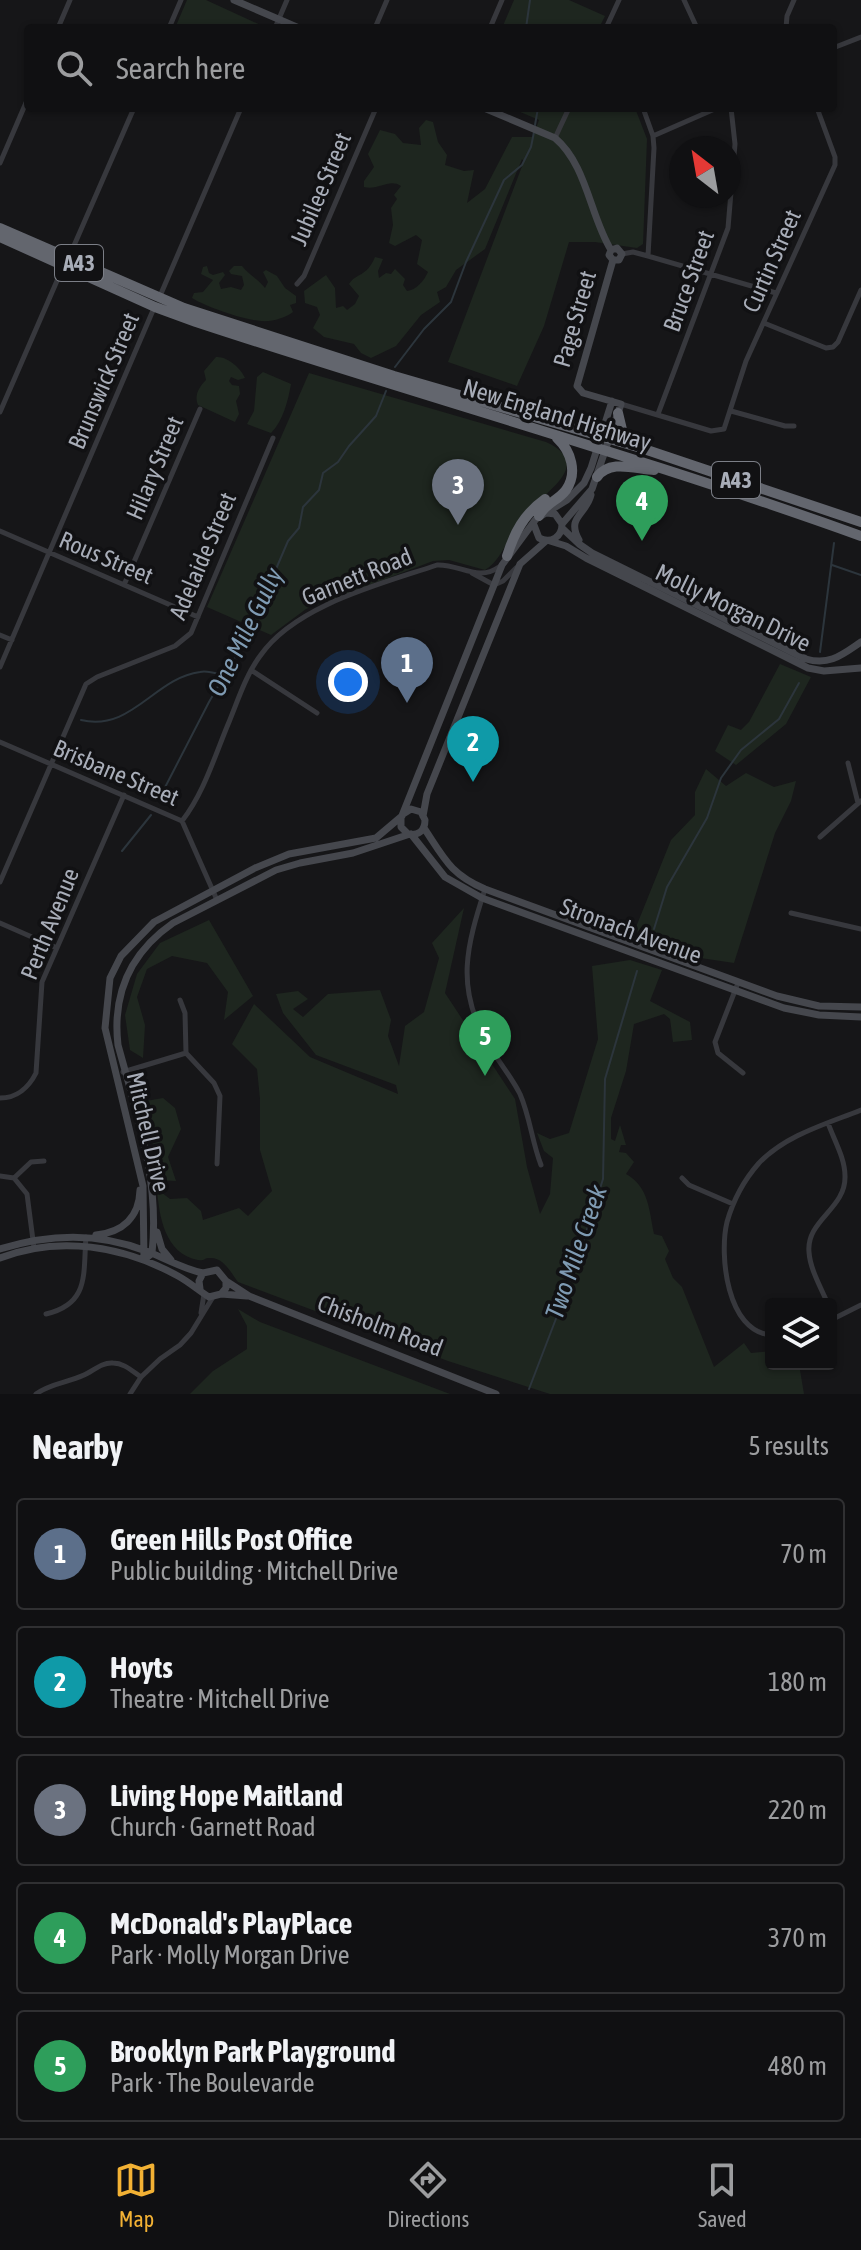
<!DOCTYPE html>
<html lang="en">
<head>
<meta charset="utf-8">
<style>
  :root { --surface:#101012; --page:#19191b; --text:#f1f3f6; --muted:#9c9d9f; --line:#303032; --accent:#f2b134 }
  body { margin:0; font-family:"Asap Condensed",sans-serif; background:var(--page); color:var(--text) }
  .controls { position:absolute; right:24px; bottom:24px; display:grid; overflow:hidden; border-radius:8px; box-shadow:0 2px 6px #0004 }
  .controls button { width:72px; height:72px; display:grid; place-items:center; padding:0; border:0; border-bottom:2px solid var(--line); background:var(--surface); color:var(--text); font:40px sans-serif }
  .compass { position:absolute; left:669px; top:136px; width:72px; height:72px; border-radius:50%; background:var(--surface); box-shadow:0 2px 6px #0004; rotate:329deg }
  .you { position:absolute; left:348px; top:682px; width:28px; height:28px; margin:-20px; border:6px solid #fff; border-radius:50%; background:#1a73e8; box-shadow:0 0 0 12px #1a73e833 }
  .badge { display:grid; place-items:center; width:52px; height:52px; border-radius:50%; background:var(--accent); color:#fff; font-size:26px; font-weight:700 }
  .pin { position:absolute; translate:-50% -66px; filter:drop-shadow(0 2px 4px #0008) }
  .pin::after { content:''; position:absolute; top:42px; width:28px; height:24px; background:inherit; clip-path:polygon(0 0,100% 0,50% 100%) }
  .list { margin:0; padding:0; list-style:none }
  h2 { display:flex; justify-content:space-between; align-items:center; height:104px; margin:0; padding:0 32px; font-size:34px }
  h2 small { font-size:26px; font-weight:400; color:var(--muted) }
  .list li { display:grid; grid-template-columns:52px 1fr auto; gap:24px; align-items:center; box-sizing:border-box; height:112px; margin:0 16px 16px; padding:0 16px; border:2px solid var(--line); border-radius:8px }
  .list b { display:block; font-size:30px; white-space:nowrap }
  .list p { margin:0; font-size:26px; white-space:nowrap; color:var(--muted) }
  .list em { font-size:26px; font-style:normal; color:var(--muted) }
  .icon { flex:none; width:44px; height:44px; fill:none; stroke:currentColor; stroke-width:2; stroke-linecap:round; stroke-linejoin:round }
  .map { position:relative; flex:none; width:861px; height:1394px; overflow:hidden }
  .search { position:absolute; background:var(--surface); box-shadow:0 2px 6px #0004; left:24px; right:24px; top:24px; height:88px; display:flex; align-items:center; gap:20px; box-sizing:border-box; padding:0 28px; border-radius:8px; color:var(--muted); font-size:30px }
  .sheet { height:744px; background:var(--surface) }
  nav { display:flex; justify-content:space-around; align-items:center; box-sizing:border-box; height:112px; border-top:2px solid var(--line); background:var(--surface); font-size:22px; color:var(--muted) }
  nav a { display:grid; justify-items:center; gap:4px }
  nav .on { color:var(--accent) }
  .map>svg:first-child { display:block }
  .green { fill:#1e261f }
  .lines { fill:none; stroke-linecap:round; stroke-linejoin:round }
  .stream { stroke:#2c353c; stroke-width:2 }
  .street { stroke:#37383d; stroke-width:5 }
  .secondary { stroke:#45474d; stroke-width:7 }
  .highway { stroke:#63666e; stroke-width:10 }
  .labels { text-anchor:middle; stroke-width:7; stroke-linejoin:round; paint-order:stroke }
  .shield { fill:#111113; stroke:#7b7e86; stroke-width:2 }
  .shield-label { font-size:22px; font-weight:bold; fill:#a8adb8 }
  .street-label { font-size:24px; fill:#a8adb8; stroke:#111113 }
  .water-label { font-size:26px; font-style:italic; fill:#7f9bb3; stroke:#111113 }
</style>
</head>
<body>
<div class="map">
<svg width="861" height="1394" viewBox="0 0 861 1394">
  <rect width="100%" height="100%" fill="#161618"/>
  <!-- green -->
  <path class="green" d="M187 0H206L265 27 175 28Z
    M514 0H569L605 16 599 28H502Z
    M511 108H635L647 139 643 244 637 248 595 242H569L544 326 517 386 448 362 524 161 522 159 485 249 456 270 446 287 437 292 440 302 421 315 396 346 371 358 361 353 354 344 324 337 313 328 320 315 317 307 305 303 304 291 326 275 335 288 336 308 343 306 347 310 355 304 359 296 349 284C357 272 366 278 375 257L383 259 378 271 379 278 386 273 391 274 395 269 405 279 403 285 407 291C416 290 424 281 428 272L417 264 422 240 416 235 395 246 389 243 393 225 391 208 397 199 394 195 401 186C389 178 378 191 364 187V181L374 167 368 154 380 130 395 134 403 143 421 145 419 128 426 120 433 122 438 142 447 155 445 165 464 171 474 170 467 203 485 189 512 137H533L539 120Z
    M207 266 209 273 213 275 223 272 225 275 219 283 221 289 231 287 241 290 244 285 242 276 231 274 229 271 234 266H242C249 275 258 279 265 288L268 282 263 272 266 270 277 276 285 288 296 296V303L290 305 293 312C285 318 272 322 261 321 245 320 206 307 192 298L194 293 203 292 213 280 201 274 203 267Z
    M216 357C227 356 241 368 245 378L238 380 231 377 229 381 232 385 239 386 240 394 236 401 239 414 235 422 198 405C194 395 199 387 206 380L204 371Z
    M263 372 291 384C288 401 283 421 271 433L247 424 254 411 257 377Z
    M309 373 546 442C599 466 536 497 520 519 508 536 503 559 485 570L449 560 433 561 306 609 271 635 207 607Z
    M780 664 811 677 786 724 736 765 715 751 728 725 741 730 749 722Z
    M706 769 726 786 746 773 774 787 796 781 791 801 775 833 734 963 694 957 634 932 671 840 695 815V792Z
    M464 908 445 993 515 1099 527 1167 540 1214 550 1194 553 1158 544 1151 537 1133 550 1139 569 1133 598 1039 592 966 630 960 662 970 650 1001 690 1022 692 1040 673 1042 670 1019 664 1014 634 1024 626 1071 611 1118V1139L615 1141 620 1125 626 1145H621L619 1152 626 1153 634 1162 626 1174C649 1187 649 1210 654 1234L662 1236 669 1251 665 1259 673 1278 682 1287 714 1367 744 1343 751 1353 771 1351V1364H799L804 1394H550L448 1361 238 1282C231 1273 224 1258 211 1258 201 1258 208 1261 198 1260 165 1254 159 1216 157 1189L170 1199 187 1198 201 1211 203 1220 239 1208 248 1216 272 1191 260 1150V1099L257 1069 232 1044 254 1004 310 1057 398 1094 396 1085 316 1055 283 1013 276 994 298 991 308 999 293 1009 303 1017 328 994 380 990 391 1020 388 1036 399 1066 405 1026 424 1012 439 958 432 943Z
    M209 920 253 996 224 1020 228 992 207 963 172 956 147 969 137 997 145 1025 143 1058 130 1050 125 1015 137 974 160 943Z
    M163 1098 175 1108 181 1129 168 1157 176 1181 158 1180 146 1101Z
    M238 1309 260 1322 450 1394H190L213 1371 247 1349V1326Z"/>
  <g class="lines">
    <!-- stream -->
    <path class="stream" d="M526 28 530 0
      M535 125 538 108
      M395 367 424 329 451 302 466 262 504 180 522 165 531 147 534 132
      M832 565 861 575
      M820 652 834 543
      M81 720C132 732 154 678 200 672 208 670 217 674 225 676
      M159 799 209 702 254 624V603L273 576 288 541 299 528 303 507 319 490 323 473 338 462 349 446 376 416 386 391
      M122 851 151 815
      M654 929 667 887 707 818 721 778 741 750 779 719 799 683
      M529 1389 572 1277 603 1179 605 1079 637 971"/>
    <!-- street -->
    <path class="street" d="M684 0 697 28
      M58 28 70 0
      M169 28 181 0
      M275 28 287 0
      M375 28 387 0
      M490 28 502 0
      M606 28 619 0
      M786 28 787 16 794 0
      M833 48 861 37
      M643 108 653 136 654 148 648 256
      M653 136 717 108
      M555 138 569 108
      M0 163 28 98
      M622 254 633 252 648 256 776 293
      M69 257 134 108
      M297 284 304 276 376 108
      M160 296 241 108
      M764 323 826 348 833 347 838 342 861 290
      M621 404 711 431 724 429 746 361 835 165V157L817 108
      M731 411 785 426H794
      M0 412 63 267
      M658 414 728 228 735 144 731 108
      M0 531 198 617
      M472 573 494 585 503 581 516 568
      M124 585 200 409
      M0 635 12 640
      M0 667 154 308
      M251 670 317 713
      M0 742 182 821 217 900
      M848 763 858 803
      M182 821C204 793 215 755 229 722 238 700 246 675 260 656 295 605 381 584 437 565 460 564 478 582 499 567
      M820 837 861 801
      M0 882 86 684 97 677 175 646 191 633 273 438
      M485 889C467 945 455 987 487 1042 497 1060 511 1076 520 1094 530 1117 532 1142 541 1165
      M791 913 861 929
      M0 923 57 948
      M738 983 715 1042 718 1053 743 1073
      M180 1000 185 1013 186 1053
      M123 1072 186 1053 214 1083 220 1096 217 1164
      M0 1098C17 1098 29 1087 36 1073L42 982 124 795
      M828 1123C834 1140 845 1158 845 1176 846 1209 806 1220 809 1252 810 1269 821 1288 828 1304
      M0 1176 14 1178
      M682 1178 689 1185 733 1204
      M34 1248 27 1194 14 1178 31 1162 44 1161
      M201 1313 204 1294
      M46 1314C90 1304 83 1273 86 1237
      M831 1320 861 1305
      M771 1335C727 1332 719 1255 727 1222 733 1201 744 1180 759 1163 786 1135 826 1124 861 1110
      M36 1394C51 1383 67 1383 84 1375 93 1371 102 1362 113 1363 124 1363 132 1371 141 1377
      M130 1394 141 1377 160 1359 180 1345 191 1333 213 1297"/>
    <!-- secondary -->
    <path class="secondary" d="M234 0 299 28
      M484 108 555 138C587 165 590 216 611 250L609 255 613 260 577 386 583 393 621 404 592 489 562 524
      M611 250 617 248 622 254 619 260H613
      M534 525 539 538C551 544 562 537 562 524L555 514 547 513
      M562 528 579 544 592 553 806 659C830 666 843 654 861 642
      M579 540C566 517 586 515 591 495
      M550 541 566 546 586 558 808 668 824 671 861 668
      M403 814 411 809 421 812 425 820C425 831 418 836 408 834L401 827V818L502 565 536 519 567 500 584 483 591 468 612 401
      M423 816 427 794 520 564 546 541
      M424 828C444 858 450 874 485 889L777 996 819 1006 861 1007
      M411 834 445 877 482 898 784 1008 819 1015 861 1017
      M157 1232 162 1249 171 1260
      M96 1235C122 1232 139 1218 140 1190
      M0 1249C48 1234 98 1232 146 1251 165 1258 183 1269 203 1273
      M0 1258C59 1235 124 1246 178 1276 189 1282 198 1290 209 1297L221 1294 226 1288V1281
      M144 1260 143 1186 105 1028 110 978 121 956 154 922 255 868 289 854 376 838 402 816
      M144 1260 152 1253C160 1180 137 1115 118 1045 112 993 130 953 173 923L276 870 300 863 353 853 410 834
      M200 1289 199 1281 203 1273 217 1270 226 1281 249 1296 496 1394
      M221 1294 247 1296"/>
    <!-- highway -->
    <path class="highway" d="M0 228 184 308 394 376 641 448 861 522
      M0 237 155 307 196 322C417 395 642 457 861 536
      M618 413 623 434 632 443
      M597 477C610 459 635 469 654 470
      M539 516C545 503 558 501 566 490 578 473 571 451 557 438
      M507 556C514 533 524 514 545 499"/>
  </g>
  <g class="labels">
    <!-- shield labels -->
    <g class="shield">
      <rect x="55" y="245" width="48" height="36" rx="6"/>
      <rect x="712" y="462" width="48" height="36" rx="6"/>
    </g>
    <g class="shield-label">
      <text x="79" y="271">A43</text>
      <text x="736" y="488">A43</text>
    </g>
    <!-- street labels -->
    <g class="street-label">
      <text transform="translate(321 189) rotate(-67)" y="8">Jubilee Street</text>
      <text transform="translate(772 261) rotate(-66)" y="8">Curtin Street</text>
      <text transform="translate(689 281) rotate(-70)" y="8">Bruce Street</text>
      <text transform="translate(575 319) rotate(-74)" y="8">Page Street</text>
      <text transform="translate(104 381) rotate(-67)" y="8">Brunswick Street</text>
      <text transform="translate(557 415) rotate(17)" y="8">New England Highway</text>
      <text transform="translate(155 468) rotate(-67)" y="8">Hilary Street</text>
      <text transform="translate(203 556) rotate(-67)" y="8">Adelaide Street</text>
      <text transform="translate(106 558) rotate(23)" y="8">Rous Street</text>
      <text transform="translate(357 577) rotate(-22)" y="8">Garnett Road</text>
      <text transform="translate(733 608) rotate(26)" y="8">Molly Morgan Drive</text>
      <text transform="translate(116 773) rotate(23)" y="8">Brisbane Street</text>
      <text transform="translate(50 924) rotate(-68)" y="8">Perth Avenue</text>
      <text transform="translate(631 931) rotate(20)" y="8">Stronach Avenue</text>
      <text transform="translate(148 1132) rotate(77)" y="8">Mitchell Drive</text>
      <text transform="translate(380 1326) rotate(21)" y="8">Chisholm Road</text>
    </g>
    <!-- water labels -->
    <g class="water-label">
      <text transform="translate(245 632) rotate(-64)" y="9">One Mile Gully</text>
      <text transform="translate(576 1252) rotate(-71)" y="9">Two Mile Creek</text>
    </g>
  </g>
</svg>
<div class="controls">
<button><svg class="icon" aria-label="layers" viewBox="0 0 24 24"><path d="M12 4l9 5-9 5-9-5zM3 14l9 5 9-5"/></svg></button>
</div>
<svg class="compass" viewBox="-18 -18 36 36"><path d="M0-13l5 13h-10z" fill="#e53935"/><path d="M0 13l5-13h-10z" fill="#9c9d9f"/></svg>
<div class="you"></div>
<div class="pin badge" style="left:407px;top:703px;background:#5c6f8a">1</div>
<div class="pin badge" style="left:473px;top:782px;background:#0f9aa8">2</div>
<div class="pin badge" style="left:458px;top:525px;background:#6b7280">3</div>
<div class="pin badge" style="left:642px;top:541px;background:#2e9e5b">4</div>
<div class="pin badge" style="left:485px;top:1076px;background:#2e9e5b">5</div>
<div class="search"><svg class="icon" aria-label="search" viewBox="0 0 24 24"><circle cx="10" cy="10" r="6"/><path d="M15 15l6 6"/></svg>Search here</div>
</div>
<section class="sheet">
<h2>Nearby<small>5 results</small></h2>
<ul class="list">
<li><span class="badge" style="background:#5c6f8a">1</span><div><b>Green Hills Post Office</b><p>Public building · Mitchell Drive</p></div><em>70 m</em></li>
<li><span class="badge" style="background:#0f9aa8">2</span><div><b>Hoyts</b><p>Theatre · Mitchell Drive</p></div><em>180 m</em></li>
<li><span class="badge" style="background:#6b7280">3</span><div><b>Living Hope Maitland</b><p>Church · Garnett Road</p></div><em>220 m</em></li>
<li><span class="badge" style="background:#2e9e5b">4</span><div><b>McDonald's PlayPlace</b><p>Park · Molly Morgan Drive</p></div><em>370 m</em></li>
<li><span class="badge" style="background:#2e9e5b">5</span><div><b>Brooklyn Park Playground</b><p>Park · The Boulevarde</p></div><em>480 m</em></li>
</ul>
</section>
<nav>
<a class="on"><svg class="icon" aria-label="map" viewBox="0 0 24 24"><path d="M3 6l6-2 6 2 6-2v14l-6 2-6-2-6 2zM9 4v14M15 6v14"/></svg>Map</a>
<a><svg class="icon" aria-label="directions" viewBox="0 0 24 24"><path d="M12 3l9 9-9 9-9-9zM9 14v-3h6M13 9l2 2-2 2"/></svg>Directions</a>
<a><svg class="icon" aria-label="saved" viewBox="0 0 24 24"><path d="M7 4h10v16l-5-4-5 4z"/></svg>Saved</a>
</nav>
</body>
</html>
